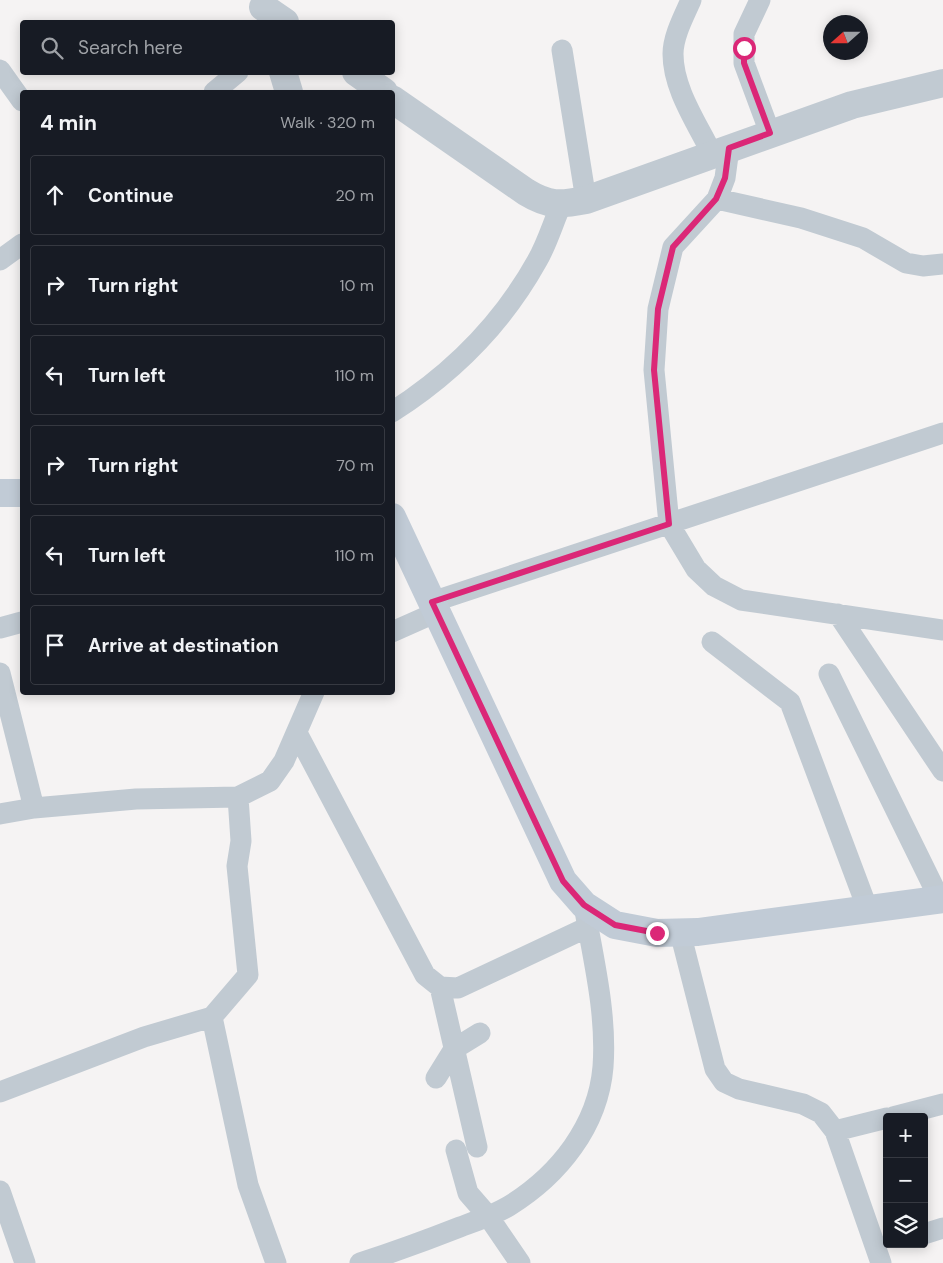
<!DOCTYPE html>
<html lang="en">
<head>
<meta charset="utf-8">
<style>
  :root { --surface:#171b24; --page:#242831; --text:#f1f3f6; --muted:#9ea1a6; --line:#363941 }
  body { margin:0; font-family:"DM Sans",sans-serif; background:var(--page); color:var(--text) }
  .controls { position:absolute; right:15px; bottom:15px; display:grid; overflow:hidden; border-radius:5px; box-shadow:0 2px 12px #0003 }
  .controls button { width:45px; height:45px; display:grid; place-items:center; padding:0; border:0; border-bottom:1px solid var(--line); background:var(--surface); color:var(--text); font:25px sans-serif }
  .compass { position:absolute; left:823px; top:15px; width:45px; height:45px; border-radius:50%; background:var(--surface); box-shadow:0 2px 12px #0003; rotate:249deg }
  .stop { position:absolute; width:15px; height:15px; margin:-11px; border:4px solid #db2777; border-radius:50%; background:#fff }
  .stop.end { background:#db2777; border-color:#fff; box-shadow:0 1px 5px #0008 }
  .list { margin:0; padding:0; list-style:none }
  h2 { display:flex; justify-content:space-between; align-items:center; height:65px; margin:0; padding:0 20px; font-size:21px }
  h2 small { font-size:16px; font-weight:400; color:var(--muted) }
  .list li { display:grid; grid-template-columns:32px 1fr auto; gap:15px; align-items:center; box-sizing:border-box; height:80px; margin:0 10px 10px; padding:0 10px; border:1px solid var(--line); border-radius:5px }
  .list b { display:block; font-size:19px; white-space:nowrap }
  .list em { font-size:16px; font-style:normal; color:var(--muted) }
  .icon { flex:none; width:28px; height:28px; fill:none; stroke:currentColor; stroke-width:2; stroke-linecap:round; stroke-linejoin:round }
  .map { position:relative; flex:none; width:943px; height:1263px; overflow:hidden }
  .search { position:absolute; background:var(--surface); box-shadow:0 2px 12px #0003; left:20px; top:20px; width:375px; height:55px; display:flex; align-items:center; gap:12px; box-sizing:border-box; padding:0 18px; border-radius:5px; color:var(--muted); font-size:19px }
  .panel { position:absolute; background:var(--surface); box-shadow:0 2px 12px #0003; left:20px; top:90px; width:375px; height:605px; border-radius:5px }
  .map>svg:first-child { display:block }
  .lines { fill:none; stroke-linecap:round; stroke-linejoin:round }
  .minor { stroke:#c1cad2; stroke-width:21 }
  .tertiary { stroke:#c1cad2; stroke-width:28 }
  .secondary { stroke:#c1cbd6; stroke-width:28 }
  .route { stroke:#db2777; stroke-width:6 }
</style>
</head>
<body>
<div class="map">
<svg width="943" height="1263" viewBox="0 0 943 1263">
  <rect width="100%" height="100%" fill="#f5f3f3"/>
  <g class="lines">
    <!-- minor -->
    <path class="minor" d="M691 0C684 16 673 36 673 54 673 89 697 123 712 154
      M760 0 744 34V63L770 133
      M562 50 586 200
      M0 70 22 101
      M214 92 238 72
      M729 148 725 178 717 199 673 247 658 309 654 370 669 524 696 569 714 586 741 600 943 630
      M717 199 801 218 863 238 906 263 923 266 943 264
      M0 260 22 244
      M392 412C453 373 502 324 537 261 547 244 553 223 561 205
      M432 602 943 433
      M838 614 943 771
      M0 628 22 622
      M392 632 437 612
      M712 642 790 702 868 910
      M0 673 34 808
      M829 674 940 900
      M297 733 425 975 440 987 458 988 588 927
      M238 797 241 841 237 866 248 975 212 1017 248 1185 276 1263
      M0 814 34 808 136 799 238 797 270 781 284 761 314 692
      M680 932 715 1069 724 1082 739 1089 803 1104 821 1113 835 1131 881 1263
      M440 987 477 1147
      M436 1078 454 1049 480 1033
      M0 1092 144 1037 212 1017
      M893 1117 943 1104
      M835 1131 887 1118
      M456 1150 468 1193 488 1216 520 1263
      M0 1191 25 1263
      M924 1234 943 1228
      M360 1263C394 1252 427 1240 460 1227 476 1221 494 1215 509 1206 559 1175 598 1126 603 1067 607 1013 593 958 584 905"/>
    <!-- tertiary -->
    <path class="tertiary" d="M263 7 285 22
      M283 72 289 92
      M356 72 384 92
      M392 99 526 192C549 206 560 205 586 200L852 105 943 83"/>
    <!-- secondary -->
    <path class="secondary" d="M0 493H22
      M392 517 563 881 584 905 615 925 657 933 698 932 943 899"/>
  </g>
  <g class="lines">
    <!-- route -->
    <path class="route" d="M657 933 615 925 584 905 563 881 432 602 669 524 654 370 658 309 673 247 716 199 725 178 729 148 770 133 744 63V48"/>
  </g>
</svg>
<div class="controls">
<button>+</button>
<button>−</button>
<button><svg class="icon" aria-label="layers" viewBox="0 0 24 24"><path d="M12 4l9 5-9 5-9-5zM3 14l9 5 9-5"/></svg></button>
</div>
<svg class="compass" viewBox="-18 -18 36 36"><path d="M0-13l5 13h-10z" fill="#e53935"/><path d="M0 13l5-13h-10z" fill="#9ea1a6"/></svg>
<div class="stop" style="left:744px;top:48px"></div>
<div class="stop end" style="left:657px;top:933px"></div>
<div class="search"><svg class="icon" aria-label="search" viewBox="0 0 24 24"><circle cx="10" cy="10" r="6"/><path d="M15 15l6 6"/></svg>Search here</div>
<section class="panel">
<h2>4 min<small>Walk · 320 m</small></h2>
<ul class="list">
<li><svg class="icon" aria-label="ahead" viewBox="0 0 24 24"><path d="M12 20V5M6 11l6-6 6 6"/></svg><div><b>Continue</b></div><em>20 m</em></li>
<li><svg class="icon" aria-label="right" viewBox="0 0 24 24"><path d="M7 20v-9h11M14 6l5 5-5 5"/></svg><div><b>Turn right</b></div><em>10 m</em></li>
<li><svg class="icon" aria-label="left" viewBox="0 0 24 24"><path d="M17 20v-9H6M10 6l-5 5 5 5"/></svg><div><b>Turn left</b></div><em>110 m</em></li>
<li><svg class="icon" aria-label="right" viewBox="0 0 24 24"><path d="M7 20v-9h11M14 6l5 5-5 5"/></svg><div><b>Turn right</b></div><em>70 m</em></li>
<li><svg class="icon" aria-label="left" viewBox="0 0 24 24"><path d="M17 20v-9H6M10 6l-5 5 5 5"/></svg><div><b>Turn left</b></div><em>110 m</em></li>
<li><svg class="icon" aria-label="arrive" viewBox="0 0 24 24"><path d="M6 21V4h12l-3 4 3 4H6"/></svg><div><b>Arrive at destination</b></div></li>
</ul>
</section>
</div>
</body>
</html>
